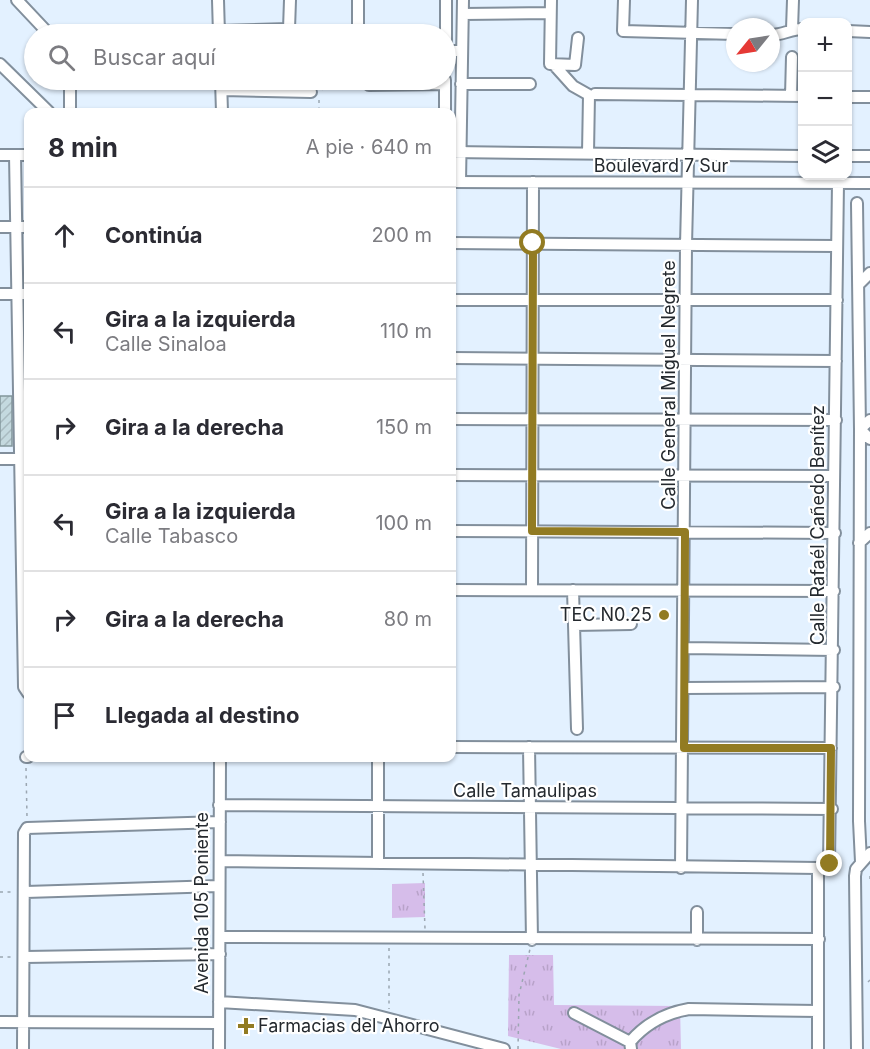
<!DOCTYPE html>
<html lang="es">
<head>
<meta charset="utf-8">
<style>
  :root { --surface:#fff; --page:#f2f2f3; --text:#2b2b33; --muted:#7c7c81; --line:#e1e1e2 }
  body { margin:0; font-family:Inter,sans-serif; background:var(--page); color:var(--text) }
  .controls { position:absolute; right:18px; top:18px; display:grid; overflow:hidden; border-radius:12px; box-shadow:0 2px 4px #0004 }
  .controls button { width:54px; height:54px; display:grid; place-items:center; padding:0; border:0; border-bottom:2px solid var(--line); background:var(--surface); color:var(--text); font:30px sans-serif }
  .compass { position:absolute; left:726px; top:18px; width:54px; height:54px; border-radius:50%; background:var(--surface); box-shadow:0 2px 4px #0004; rotate:240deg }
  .stop { position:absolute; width:18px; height:18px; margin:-14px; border:4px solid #927b22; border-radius:50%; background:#fff }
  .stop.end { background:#927b22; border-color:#fff; box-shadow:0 2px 6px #0008 }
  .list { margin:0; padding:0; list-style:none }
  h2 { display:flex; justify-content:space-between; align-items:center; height:78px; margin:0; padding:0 24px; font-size:26px }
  h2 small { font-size:20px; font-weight:400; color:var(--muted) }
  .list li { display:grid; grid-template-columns:39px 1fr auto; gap:18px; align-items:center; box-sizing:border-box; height:96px; padding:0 24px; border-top:2px solid var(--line) }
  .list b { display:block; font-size:22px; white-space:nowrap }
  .list p { margin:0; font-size:20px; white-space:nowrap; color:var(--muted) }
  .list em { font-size:20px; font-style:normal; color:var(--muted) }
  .icon { flex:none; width:33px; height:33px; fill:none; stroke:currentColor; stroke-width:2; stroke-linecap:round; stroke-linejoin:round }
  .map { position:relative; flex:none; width:870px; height:1049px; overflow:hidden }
  .search { position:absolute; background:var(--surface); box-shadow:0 2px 4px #0004; left:24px; top:24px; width:432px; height:66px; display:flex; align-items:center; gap:15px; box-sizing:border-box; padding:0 21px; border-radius:33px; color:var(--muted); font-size:22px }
  .panel { position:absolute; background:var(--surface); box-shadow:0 2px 4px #0004; left:24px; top:108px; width:432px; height:654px; border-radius:12px }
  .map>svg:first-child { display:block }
  .grass { fill:url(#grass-tufts) }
  .building { fill:url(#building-hatch); stroke:#82969c; stroke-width:1.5 }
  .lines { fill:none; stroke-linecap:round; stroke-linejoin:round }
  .minor-casing { stroke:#828f9c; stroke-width:14 }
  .path { stroke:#9ba6b1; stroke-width:1.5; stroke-dasharray:3 4.5; stroke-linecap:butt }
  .minor { stroke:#fff; stroke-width:10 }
  .route { stroke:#927b22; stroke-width:8 }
  .poi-dot { fill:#927b22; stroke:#fff; stroke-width:2 }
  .labels { text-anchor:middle; stroke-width:4.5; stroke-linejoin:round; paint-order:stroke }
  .street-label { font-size:18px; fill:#24292e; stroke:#fff }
  .poi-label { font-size:18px; fill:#24292e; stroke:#fff; text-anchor:end }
</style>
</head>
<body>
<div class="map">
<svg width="870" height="1049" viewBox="0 0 870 1049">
  <defs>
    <pattern id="grass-tufts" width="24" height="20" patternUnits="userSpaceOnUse" patternTransform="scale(1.5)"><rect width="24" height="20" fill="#d6bdea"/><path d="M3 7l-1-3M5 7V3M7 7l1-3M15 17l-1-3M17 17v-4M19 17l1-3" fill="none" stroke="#b8a2c9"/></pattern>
    <pattern id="building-hatch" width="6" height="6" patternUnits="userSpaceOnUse" patternTransform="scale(1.5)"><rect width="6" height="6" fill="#c4d9df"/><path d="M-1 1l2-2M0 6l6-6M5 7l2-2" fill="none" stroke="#a8bac0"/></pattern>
  </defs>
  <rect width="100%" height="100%" fill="#e3f1ff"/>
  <!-- grass -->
  <path class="grass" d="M425 883V917L392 918V884Z
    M509 955H553L554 1005 680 1006 681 1049H561L508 1036Z"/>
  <!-- building -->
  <path class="building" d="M0 396H12V446H0Z"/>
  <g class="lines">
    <!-- minor casing -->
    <g class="minor-casing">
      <path id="minor" d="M17 0 49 34
        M218 0 219 34
        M551 0 550 64 575 65 578 38
        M624 0 623 31 735 34
        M463 14 550 13
        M792 29 793 0
        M219 31 289 29 290 0
        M848 31 870 32
        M358 32V0
        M771 35C783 35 791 29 802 29
        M446 40V0
        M446 51H462
        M0 64 49 112
        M555 66 573 86 589 95 588 153
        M221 80 222 112
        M461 84H530
        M369 85 445 84
        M70 87V112
        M222 90 311 92
        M595 94 802 96
        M791 96 792 57
        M848 97H870
        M445 112V80
        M452 152 802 156
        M0 155H28
        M15 155 24 687 28 693
        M848 156H870
        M452 182 870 183
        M460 182 463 0
        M857 203 860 429 859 821 861 862
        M0 227H28
        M452 243 837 246
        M858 285 870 273
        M0 294H28
        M452 300H837
        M452 358 836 361
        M452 419 836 420
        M870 420 860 429 870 439
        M0 459H21
        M452 475 834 476
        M452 531 835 533
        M859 543 870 533
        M452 590 834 591
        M532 590 533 182
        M573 590 577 729
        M574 625 631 624
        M684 648 834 650
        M684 688 834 687
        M452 747 831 748
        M529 747 532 940
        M26 757H28
        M219 805 832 809
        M220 861 818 868 829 864 838 183
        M378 863V758
        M681 868 686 245 692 0
        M818 868V1049
        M26 892 219 886
        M697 912V940
        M221 937 819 939
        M25 957 220 954
        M219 1002 355 1010 504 1049
        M574 1013 630 1042
        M0 1022 219 1023
        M23 1049 24 833 27 828 220 822
        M219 1049 220 758
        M631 1049 630 1042C646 1023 666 1013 689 1009L818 1011
        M857 1049 855 876 856 869 870 853"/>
    </g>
    <!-- path -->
    <path class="path" d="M299 30 349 31
      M322 90 325 80
      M319 100V112
      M26 748 27 702
      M26 768 27 817
      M423 873 425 929
      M870 876V879
      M0 892H14
      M389 948V1009
      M0 957H12
      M868 982 870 980
      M518 1049 519 995 530 949"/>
    <!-- minor -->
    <use href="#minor" class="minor"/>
  </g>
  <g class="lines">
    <!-- route -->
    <path class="route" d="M533 243 532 531 685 532 684 748H831L830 864"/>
  </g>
  <!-- markers -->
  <g class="poi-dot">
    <circle cx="664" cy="615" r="6"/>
    <path d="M243 1017h6v6h6v6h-6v6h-6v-6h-6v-6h6z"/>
  </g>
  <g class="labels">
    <!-- street labels -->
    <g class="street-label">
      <text x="661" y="172">Boulevard 7 Sur</text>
      <text transform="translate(669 385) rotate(-90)" y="6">Calle General Miguel Negrete</text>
      <text transform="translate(818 525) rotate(-90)" y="6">Calle Rafaél Cañedo Benítez</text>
      <text x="525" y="797">Calle Tamaulipas</text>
      <text transform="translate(202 903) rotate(-90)" y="6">Avenida 105 Poniente</text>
    </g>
    <!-- poi labels -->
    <g class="poi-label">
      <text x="652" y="621">TEC N0.25</text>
      <text x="258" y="1032" text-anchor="start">Farmacias del Ahorro</text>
    </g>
  </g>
</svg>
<div class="controls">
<button>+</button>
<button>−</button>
<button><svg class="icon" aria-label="layers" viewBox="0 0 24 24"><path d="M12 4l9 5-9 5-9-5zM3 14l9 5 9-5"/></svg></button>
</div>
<svg class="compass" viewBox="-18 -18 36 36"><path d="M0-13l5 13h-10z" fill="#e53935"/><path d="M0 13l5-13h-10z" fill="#7c7c81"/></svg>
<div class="stop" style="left:533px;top:243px"></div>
<div class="stop end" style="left:830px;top:864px"></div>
<div class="search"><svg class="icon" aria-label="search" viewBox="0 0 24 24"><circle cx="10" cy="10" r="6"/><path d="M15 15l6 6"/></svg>Buscar aquí</div>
<section class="panel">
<h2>8 min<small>A pie · 640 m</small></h2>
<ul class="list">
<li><svg class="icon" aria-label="ahead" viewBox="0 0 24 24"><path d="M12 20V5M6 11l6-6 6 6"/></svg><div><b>Continúa</b></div><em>200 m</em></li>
<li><svg class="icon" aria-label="left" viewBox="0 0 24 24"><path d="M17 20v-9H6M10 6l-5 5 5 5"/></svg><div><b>Gira a la izquierda</b><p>Calle Sinaloa</p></div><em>110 m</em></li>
<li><svg class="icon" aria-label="right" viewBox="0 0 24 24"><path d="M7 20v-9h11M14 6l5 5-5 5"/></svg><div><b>Gira a la derecha</b></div><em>150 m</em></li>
<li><svg class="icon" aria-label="left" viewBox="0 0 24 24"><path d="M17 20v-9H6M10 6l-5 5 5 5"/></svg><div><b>Gira a la izquierda</b><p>Calle Tabasco</p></div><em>100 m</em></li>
<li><svg class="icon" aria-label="right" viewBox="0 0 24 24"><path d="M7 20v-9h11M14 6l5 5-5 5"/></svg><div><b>Gira a la derecha</b></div><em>80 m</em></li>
<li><svg class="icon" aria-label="arrive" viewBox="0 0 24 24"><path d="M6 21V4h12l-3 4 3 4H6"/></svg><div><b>Llegada al destino</b></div></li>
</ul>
</section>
</div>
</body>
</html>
